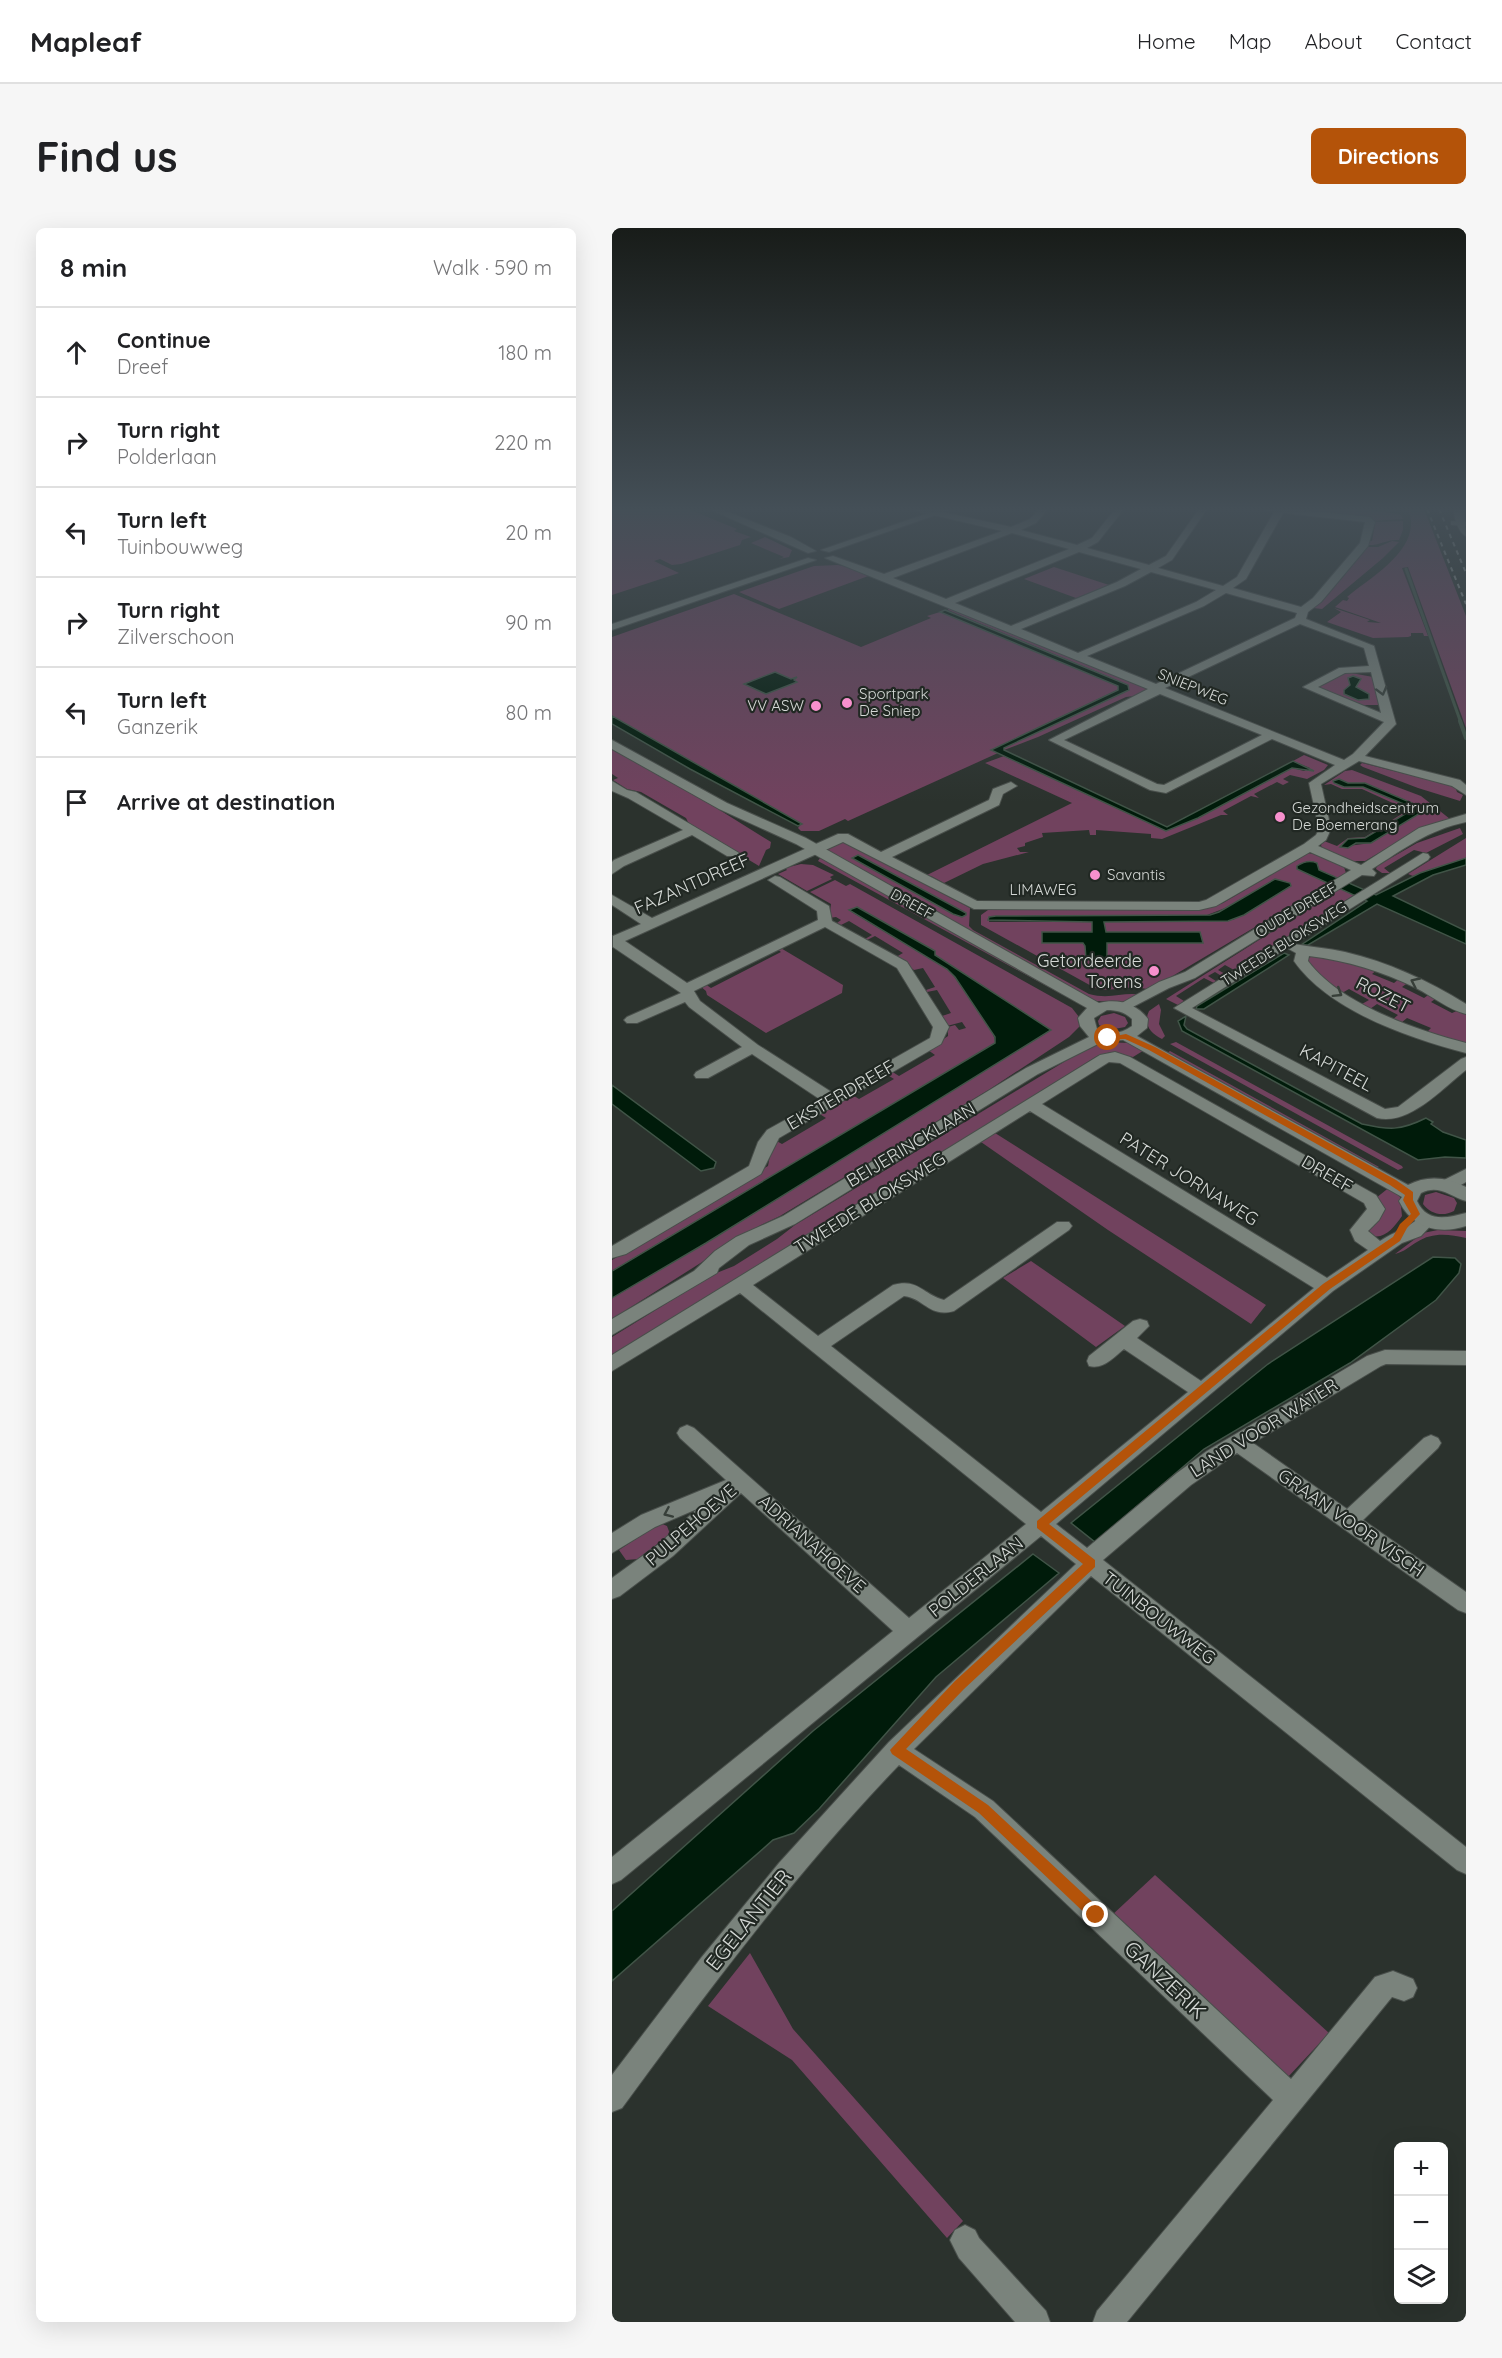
<!DOCTYPE html>
<html lang="en">
<head>
<meta charset="utf-8">
<style>
  :root { --surface:#fff; --page:#f6f6f6; --text:#202124; --muted:#757577; --line:#e0e0e0; --accent:#b45309 }
  body { margin:0; font-family:Quicksand,sans-serif; background:var(--page); color:var(--text) }
  .controls { position:absolute; right:18px; bottom:18px; display:grid; overflow:hidden; border-radius:9px; box-shadow:0 6px 24px #0002 }
  .controls button { width:54px; height:54px; display:grid; place-items:center; padding:0; border:0; border-bottom:2px solid var(--line); background:var(--surface); color:var(--text); font:30px sans-serif }
  .stop { position:absolute; width:18px; height:18px; margin:-14px; border:4px solid #b45309; border-radius:50%; background:#fff }
  .stop.end { background:#b45309; border-color:#fff; box-shadow:0 2px 6px #0008 }
  .list { margin:0; padding:0; list-style:none }
  h2 { display:flex; justify-content:space-between; align-items:center; height:78px; margin:0; padding:0 24px; font-size:26px }
  h2 small { font-size:20px; font-weight:400; color:var(--muted) }
  .list li { display:grid; grid-template-columns:39px 1fr auto; gap:18px; align-items:center; box-sizing:border-box; height:90px; padding:0 24px; border-top:2px solid var(--line) }
  .list b { display:block; font-size:22px; white-space:nowrap }
  .list p { margin:0; font-size:20px; white-space:nowrap; color:var(--muted) }
  .list em { font-size:20px; font-style:normal; color:var(--muted) }
  .icon { flex:none; width:33px; height:33px; fill:none; stroke:currentColor; stroke-width:2; stroke-linecap:round; stroke-linejoin:round }
  .map { position:relative; flex:none; width:854px; height:2094px; overflow:hidden; border-radius:9px }
  header { display:flex; align-items:center; gap:36px; box-sizing:border-box; height:84px; padding:0 30px; background:var(--surface); border-bottom:2px solid var(--line) }
  header strong { font-size:28px }
  nav { display:flex; gap:33px; margin-inline-start:auto; font-size:21px }
  .intro { display:flex; align-items:center; justify-content:space-between; box-sizing:border-box; height:144px; padding:0 36px }
  h1 { margin:0; font-size:42px }
  .button { padding:15px 27px; border-radius:9px; background:var(--accent); color:#fff; font-size:21px; font-weight:700 }
  main { display:flex; gap:36px; padding:0 36px }
  aside { flex:1; background:var(--surface); border-radius:9px; box-shadow:0 6px 24px #0002 }
  .map>svg:first-child { display:block }
  .green { fill:#71425e; fill-rule:evenodd }
  .water { fill:#001b0a; stroke:#405447; stroke-width:1.5 }
  .lines { fill:none; stroke-linecap:round; stroke-linejoin:round }
  .stream-far1 { stroke:#405447; stroke-width:3 }
  .stream { stroke:#405447; stroke-width:4 }
  .pedestrian-casing { stroke:#494f4b; stroke-width:1 }
  .minor-casing { stroke:#494f4b; stroke-width:2 }
  .tertiary-casing { stroke:#494f4b; stroke-width:2 }
  .secondary-casing { stroke:#494f4b; stroke-width:2 }
  .pedestrian { fill:#7a837c; fill-rule:evenodd }
  .minor { fill:#7a837c; fill-rule:evenodd }
  .tertiary { fill:#7a837c; fill-rule:evenodd }
  .secondary { fill:#7a837c; fill-rule:evenodd }
  .rail { stroke:#979d99; stroke-width:2; stroke-dasharray:4.5 4.5; stroke-linecap:butt }
  .oneway { stroke:#373f39 }
  .route { fill:#b45309 }
  .poi-dot { fill:#f790cd; stroke:#212823; stroke-width:2 }
  .labels { text-anchor:middle; stroke-width:4.5; stroke-linejoin:round; paint-order:stroke }
  .far-street-label { font-size:15px; fill:#d4d8d5; stroke:#212823 }
  .far-poi-label { font-size:15px; fill:#d4d8d5; stroke:#212823; text-anchor:start }
  .street-label { font-size:18px; fill:#d4d8d5; stroke:#212823 }
  .poi-label { font-size:18px; fill:#d4d8d5; stroke:#212823; text-anchor:end }
  .near-street-label { font-size:21px; fill:#d4d8d5; stroke:#212823 }
</style>
</head>
<body>
<header>
<strong>Mapleaf</strong>
<nav><a>Home</a><a>Map</a><a>About</a><a>Contact</a></nav>
</header>
<div class="intro"><h1>Find us</h1><a class="button">Directions</a></div>
<main>
<aside>
<h2>8 min<small>Walk · 590 m</small></h2>
<ul class="list">
<li><svg class="icon" aria-label="ahead" viewBox="0 0 24 24"><path d="M12 20V5M6 11l6-6 6 6"/></svg><div><b>Continue</b><p>Dreef</p></div><em>180 m</em></li>
<li><svg class="icon" aria-label="right" viewBox="0 0 24 24"><path d="M7 20v-9h11M14 6l5 5-5 5"/></svg><div><b>Turn right</b><p>Polderlaan</p></div><em>220 m</em></li>
<li><svg class="icon" aria-label="left" viewBox="0 0 24 24"><path d="M17 20v-9H6M10 6l-5 5 5 5"/></svg><div><b>Turn left</b><p>Tuinbouwweg</p></div><em>20 m</em></li>
<li><svg class="icon" aria-label="right" viewBox="0 0 24 24"><path d="M7 20v-9h11M14 6l5 5-5 5"/></svg><div><b>Turn right</b><p>Zilverschoon</p></div><em>90 m</em></li>
<li><svg class="icon" aria-label="left" viewBox="0 0 24 24"><path d="M17 20v-9H6M10 6l-5 5 5 5"/></svg><div><b>Turn left</b><p>Ganzerik</p></div><em>80 m</em></li>
<li><svg class="icon" aria-label="arrive" viewBox="0 0 24 24"><path d="M6 21V4h12l-3 4 3 4H6"/></svg><div><b>Arrive at destination</b></div></li>
</ul>
</aside>
<div class="map">
<svg width="854" height="2094" viewBox="0 0 854 2094">
  <rect width="100%" height="100%" fill="#2b322d"/>
  <!-- green -->
  <path class="green" d="M0 281H76L125 301 122 303 139 309 130 312 128 317 69 336 60 337 48 331 42 333 67 345 0 367Z
    M664 281H787L783 283 748 281 786 286 789 287 791 291 760 293Z
    M796 281H812L854 388V500L796 339 790 340 816 408H812L811 405H799V408L796 409 761 410 715 394 729 384 722 380 758 392 755 394 769 395 723 379 731 372 735 373 737 370 735 369C760 348 812 320 796 281Z
    M791 293V302L787 312C775 311 767 318 754 317L756 313H760L763 296 760 294Z
    M153 309 180 322 177 329 167 331 172 329 139 315Z
    M780 313 787 314 771 330 710 381 701 380 706 375H709L752 324 749 323 753 319H766Z
    M226 337 244 341 259 347 167 381 127 364 202 338Z
    M442 339 497 357 464 370 412 351Z
    M122 366 249 419 319 390 315 388 328 384 505 457 507 461 379 522 386 525 236 593 233 591 207 603H189L186 600 189 596 0 488V409Z
    M337 379 534 460 536 461 530 467 514 469 426 509 392 522V520L516 457 336 382Z
    M734 444 761 449 767 477H748L702 460Z
    M0 521 90 571 159 614 158 620 154 622 147 638 77 596 74 590 29 564 15 561 1 552 6 550 0 546Z
    M692 527 716 537 712 542 695 551 678 547 671 551 677 554 671 557 665 554 642 566 647 570 639 568 611 583 616 587H609L550 611 539 610V606L484 602V607H478L477 602 430 605 431 609 413 615V618L405 620 408 624H417L371 636 332 655 319 648H313L460 575 373 535 392 528 554 603 586 590 680 540 692 543 698 540 681 533Z
    M750 535 829 555 831 553 843 558 845 564 851 567 848 573 806 560 751 539 748 537Z
    M740 542 809 568 838 591 811 599 753 633H739L710 620 709 617 712 613 725 618 736 610 753 609 796 582 750 561H730L719 556 712 557 733 543ZM727 552 736 555H753L809 584 759 615 728 619 736 611 753 610 800 582 799 579 751 559H732Z
    M848 600 851 606 814 625 802 622 772 640 778 645H770L764 641 765 638 805 615Z
    M854 610V630L801 648 796 646Z
    M230 614 235 615 358 680 357 698 361 702 477 766C499 772 512 763 530 767L515 774 482 773 214 625V619ZM241 630 354 685V687L350 689 341 686Z
    M696 625 706 627 732 639 734 645 537 762C519 755 502 765 483 760L369 697V687L376 682 592 681 611 675ZM678 655V658L621 692 493 694V704H588L590 715H495V729L490 732 474 731 473 718 471 715 429 705 480 704V694H377L378 688H384L595 687Z
    M208 630H212L454 766 451 767 206 633Z
    M189 636 201 637 222 647 218 649 220 651 195 663 166 646 175 642 173 640Z
    M223 652 234 658 238 656 460 780 467 789V799L457 809 378 861 168 988 147 998 0 1091V1070L94 1015 439 802 323 727V723L238 683 335 741C347 752 384 801 383 815L0 1043V1032L156 938 161 911 170 916 214 890 206 885 239 866 247 871 282 851 274 846 279 843 287 848 323 827 316 822 336 808V799L343 797 347 802 354 800 350 794 335 798 330 788 339 785 325 762 315 764 314 762 323 759 311 740 302 742 284 729 291 725 263 708 255 712 253 711 260 707 237 693 229 697 225 695 229 692 224 689 217 690 219 676 198 664Z
    M729 660 742 667 622 742 613 737 606 742 615 747 611 749 603 744 596 748 604 753 602 755 592 750 564 768 572 773 566 777 554 771Z
    M167 719 231 757 230 765 154 805 95 767 94 763 88 758 93 756 99 760 169 724 164 720Z
    M704 726 766 741 760 746 782 755 788 750 797 754 790 759 812 770 819 765 826 769 819 774 840 785 847 782 854 786V817L814 805 819 800 795 790 789 795 780 792 786 787 765 776 758 781 750 776 757 772 737 761 730 765 699 741 695 731Z
    M547 776 549 782 547 796 553 808 550 811C538 805 531 796 537 783Z
    M502 785 513 789 516 795 513 799 497 802 487 797 486 793 489 788Z
    M490 814 519 815 534 821 521 829 499 824 485 828 0 1130V1109L102 1046 122 1038 165 1011 183 997 480 817Z
    M564 814 790 938 791 940 786 942 558 816Z
    M558 823 767 939 764 940 555 825Z
    M383 905 654 1077 639 1096 496 1002 369 914Z
    M779 958 788 969 790 988C781 1001 770 1015 754 1005L764 970Z
    M824 964 842 970 845 975 842 983C831 989 818 986 811 976L813 967Z
    M826 1002 854 1003V1010C837 1006 820 1004 805 1014 798 1018 792 1024 783 1026L811 1005Z
    M419 1033 513 1098 484 1119 391 1050Z
    M48 1295 55 1298 58 1306 26 1331 14 1332 7 1322Z
    M543 1647 717 1805 676 1849 499 1688Z
    M138 1725 181 1801 351 1993 335 2010 180 1832 96 1778Z"/>
  <!-- water -->
  <path class="water" d="M333 382 516 457 517 462 392 520V522L555 599 681 533 702 543 680 540 586 590 554 603 379 522 506 462V458L328 384Z
    M163 444 179 451 185 449 182 452 185 454 154 466 132 456Z
    M741 448 749 451 744 459 757 466V471L746 472 732 466V462L738 457 736 450Z
    M0 488 190 596 186 598 78 541 0 496Z
    M727 551 736 555H753L807 578 810 584 759 615H744L736 620 728 619 736 611 753 610 800 582 799 579 751 559H732L722 555 721 553Z
    M246 627 354 685V687L350 689 341 686 240 630Z
    M854 630V637L821 647 781 668 854 703V716L765 676 696 717H689L755 673 685 641V638C691 634 698 632 705 635L707 642 764 667 808 645Z
    M663 651 678 655 679 658 632 687 616 693 492 694 494 704H588L591 715H495V729L492 732 474 731 473 718 471 715H430V704H480V694L376 692 377 689 384 688 598 687 607 684Z
    M245 679 323 723V727L439 802 94 1015 0 1070V1043L383 815V809L343 749 335 741 237 682Z
    M672 725 677 727 592 781H584L585 778Z
    M574 788 572 797 575 801 750 896C777 902 788 903 814 890L821 894 819 896 831 904 854 912V930L833 929 806 932 570 803 566 793Z
    M0 857 104 934 102 940 89 943 0 876Z
    M821 1029 843 1030 849 1036 847 1045 824 1072 738 1135 592 1221 483 1314 459 1295 656 1136Z
    M421 1326 447 1345 324 1449 207 1581 182 1605 161 1612 0 1753V1683L201 1503Z"/>
  <g class="lines">
    <!-- stream-far1 -->
    <path class="stream-far1" d="M794 341 849 495"/>
    <!-- stream -->
    <path class="stream" d="M848 493 854 510"/>
    <!-- pedestrian casing -->
    <g class="pedestrian-casing">
      <path id="pedestrian" d="M839 293 854 294V298L839 297Z"/>
    </g>
    <!-- minor casing -->
    <g class="minor-casing">
      <path id="minor" d="M303 281H317L399 299 418 291 427 281H436L424 295 409 302 465 317 480 310 503 281H512L486 314 475 320 537 337 554 328 587 281H595L560 332 546 340 611 358 625 349 662 284 654 283 653 281H680L758 289 763 294 756 318 709 374 696 384 694 391 762 418 784 496 753 528 848 552 854 557V567L840 558 747 533 709 556 719 601 714 612 706 618 749 637 807 600 854 586V594C816 602 792 621 760 641L764 645 762 648 750 647 583 750 557 760 513 783 506 779 508 776 547 754 573 744 739 642 698 624 604 678 587 682 362 681 231 614 13 713 75 755 206 692 205 683 156 652 163 648 168 649 217 678 220 693 295 734 337 799 329 816 167 910 149 946 14 1026 0 1030V1018L137 938 146 914 155 902 209 872 140 826 96 850H84L82 847 84 844 130 819 77 779 73 774 25 795H15L12 792 15 789 69 765 1 719V708L29 696 0 677V667L40 690 226 606H236L269 624 377 572 381 561 399 554 405 558 391 566 387 577 280 629 365 673 587 674 594 672 692 616 704 607 707 601 697 555 723 537 660 511 554 565 538 562 437 512 536 461 213 330 221 328 272 346 390 303 304 283ZM671 285 753 294 748 315 701 370 689 379 621 360 634 351ZM400 305 457 321 334 371 281 350ZM467 324 529 341 505 354 399 398 343 375ZM539 344 604 362 584 374 466 425 409 401 513 358ZM614 365 685 385 683 390 544 456 475 428 592 378ZM688 396 752 420 757 438 727 440 691 459 772 494 741 526 732 532 553 460ZM759 444 769 485 706 459 733 445ZM548 466 650 507 552 557 545 556 452 512ZM213 699 285 740 321 799 318 810 221 865 146 817 88 773 82 763Z
        M842 281H852L854 308C847 305 841 289 842 281Z
        M0 553 15 562 24 564 127 625 125 628H115L80 607 12 638 0 646V634L2 632 71 602 16 570 0 563Z
        M811 625 816 626 818 629 816 632 682 716C699 719 716 720 733 724 776 734 817 753 854 776V786C837 782 820 768 804 760 769 743 736 733 697 728L696 733C728 776 804 802 854 815V825C797 810 717 783 682 733L684 725 675 720 580 780 773 881 786 879 849 831 854 829V842C831 860 797 898 765 890L562 780Z
        M503 824 518 829 764 967 773 981 767 992 756 1003 768 1013C783 1003 794 1002 808 989H820L823 993 809 1008 790 1015 721 1063 444 1296 475 1320 565 1245 595 1223 755 1128 773 1122 854 1123V1137L774 1136 769 1138 641 1215 735 1281 812 1210 819 1207 826 1210 829 1215 826 1220 751 1292 854 1364V1385L846 1382 625 1225 579 1257 491 1332 854 1619V1646L845 1642 479 1348 302 1521 381 1573 679 1851 763 1749 781 1743 801 1751 805 1760 801 1769 792 1773 780 1769 515 2094H481L485 2083 661 1872 363 1589 287 1537C185 1643 97 1761 10 1880L0 1884V1847L89 1730 167 1635 277 1514 464 1336 429 1308 9 1652 0 1656V1629L281 1403 129 1265 61 1328 8 1368 0 1371V1350L47 1316 85 1281 43 1299 0 1325V1305L29 1287 114 1252 68 1210 65 1205 68 1200 75 1197 82 1200 297 1390 414 1296 128 1065 0 1143V1127L488 827ZM497 834 508 835 752 975 755 981 738 1002 743 1013 756 1022 715 1050 430 876ZM418 883 702 1060 589 1153 525 1110 537 1098 535 1093 528 1091 521 1093 477 1128 475 1133 477 1138C491 1142 502 1129 512 1121L576 1164 429 1284 219 1118 292 1068C312 1070 317 1090 342 1083L457 1002 460 998 457 994H445L332 1072C311 1067 307 1050 281 1057L206 1108 141 1057Z
        M854 941V954L842 961H830L828 957 830 953Z
        M353 1997 363 2002 367 2010 434 2083 438 2094H403L347 2030 338 2012 343 2002Z"/>
    </g>
    <!-- tertiary casing -->
    <g class="tertiary-casing">
      <path id="tertiary" d="M97 281H109L179 309 204 323 196 325Z"/>
    </g>
    <!-- secondary casing -->
    <g class="secondary-casing">
      <path id="secondary" d="M328 281H341L217 324 209 322Z
        M196 330 204 332 0 402V396Z
        M0 512 115 575 194 610 487 775C506 770 525 776 536 791L535 800 525 808 796 957C815 947 835 949 854 959V973C837 968 827 956 809 965L805 973C815 995 835 990 854 985V998C827 1007 800 1000 787 973L790 969 511 812 492 813 426 846 183 996 137 1017 107 1040 105 1045 0 1107V1091L82 1043 103 1023 124 1009 171 988 414 840 477 809 468 798 466 790 475 780 184 616 107 581 0 521ZM495 782C505 782 513 784 520 791V798C509 806 497 807 485 801L482 790Z"/>
    </g>
    <!-- pedestrian -->
    <use href="#pedestrian" class="pedestrian"/>
    <!-- minor -->
    <use href="#minor" class="minor"/>
    <!-- tertiary -->
    <use href="#tertiary" class="tertiary"/>
    <!-- secondary -->
    <use href="#secondary" class="secondary"/>
    <!-- rail -->
    <path class="rail" d="M815 281 854 376
      M827 281 854 345"/>
  </g>
  <!-- one-way arrows -->
  <defs><path id="oneway-chevron" d="M-2-3.5L2.5 0L-2 3.5" fill="none" stroke-width="1.6" stroke-linecap="round" stroke-linejoin="round" transform="scale(1.5)"/></defs>
  <g class="oneway">
    <use href="#oneway-chevron" transform="translate(770 463) rotate(75)"/>
    <use href="#oneway-chevron" transform="translate(803 754) rotate(-155)"/>
    <use href="#oneway-chevron" transform="translate(726 765) rotate(32)"/>
    <use href="#oneway-chevron" transform="translate(56 1285) rotate(156)"/>
  </g>
  <!-- sky -->
  <linearGradient id="sky" x2="0" y2="1"><stop stop-color="#181c19"/><stop offset="0.49" stop-color="#444f57"/><stop offset="1" stop-color="#444f57" stop-opacity="0"/></linearGradient>
  <rect width="854" height="574" fill="url(#sky)"/>
  <!-- route -->
  <path class="route" d="M514 806 543 819 784 952 801 964V972L808 986 795 1000 788 1013 718 1061 437 1296 483 1332V1339L352 1461 294 1521 376 1577 489 1682 491 1687 489 1691 484 1693 479 1691 367 1585 280 1526 278 1522 343 1453 471 1336 425 1300V1293L711 1056 781 1009 788 996 799 986 791 972 793 967 778 957 537 822 513 811 496 812 492 810Z"/>
  <!-- markers -->
  <g class="poi-dot">
    <circle cx="235" cy="475" r="6"/>
    <circle cx="204" cy="478" r="6"/>
    <circle cx="668" cy="589" r="6"/>
    <circle cx="483" cy="647" r="6"/>
    <circle cx="542" cy="743" r="6"/>
  </g>
  <g class="labels">
    <!-- far-street labels -->
    <g class="far-street-label">
      <text transform="translate(581 459) rotate(22)" y="5">SNIEPWEG</text>
      <text x="431" y="667">LIMAWEG</text>
      <text transform="translate(300 676) rotate(29)" y="5">DREEF</text>
      <text transform="translate(684 682) rotate(-31)" y="5">OUDE DREEF</text>
      <text transform="translate(672 716) rotate(-32)" y="5">TWEEDE BLOKSWEG</text>
    </g>
    <!-- far-poi labels -->
    <g class="far-poi-label">
      <text x="247" y="471">Sportpark<tspan x="247" dy="17">De Sniep</tspan></text>
      <text x="192" y="483" text-anchor="end">VV ASW</text>
      <text x="680" y="585">Gezondheidscentrum<tspan x="680" dy="17">De Boemerang</tspan></text>
      <text x="495" y="652">Savantis</text>
    </g>
    <!-- street labels -->
    <g class="street-label">
      <text transform="translate(80 656) rotate(-24)" y="6">FAZANTDREEF</text>
      <text transform="translate(771 767) rotate(27)" y="6">ROZET</text>
      <text transform="translate(724 840) rotate(28)" y="6">KAPITEEL</text>
      <text transform="translate(229 867) rotate(-30)" y="6">EKSTERDREEF</text>
      <text transform="translate(299 917) rotate(-31)" y="6">BEIJERINCKLAAN</text>
      <text transform="translate(715 946) rotate(30)" y="6">DREEF</text>
      <text transform="translate(577 951) rotate(32)" y="6">PATER JORNAWEG</text>
      <text transform="translate(258 975) rotate(-32)" y="6">TWEEDE BLOKSWEG</text>
      <text transform="translate(652 1200) rotate(-32)" y="6">LAND VOOR WATER</text>
      <text transform="translate(739 1295) rotate(35)" y="6">GRAAN VOOR VISCH</text>
      <text transform="translate(79 1297) rotate(-41)" y="6">PULPEHOEVE</text>
      <text transform="translate(200 1316) rotate(42)" y="6">ADRIANAHOEVE</text>
      <text transform="translate(364 1349) rotate(-39)" y="6">POLDERLAAN</text>
      <text transform="translate(547 1390) rotate(38)" y="6">TUINBOUWWEG</text>
    </g>
    <!-- poi labels -->
    <g class="poi-label">
      <text x="530" y="739">Getordeerde<tspan x="530" dy="21">Torens</tspan></text>
    </g>
    <!-- near-street labels -->
    <g class="near-street-label">
      <text transform="translate(137 1692) rotate(-51)" y="7">EGELANTIER</text>
      <text transform="translate(553 1752) rotate(43)" y="7">GANZERIK</text>
    </g>
  </g>
</svg>
<div class="controls">
<button>+</button>
<button>−</button>
<button><svg class="icon" aria-label="layers" viewBox="0 0 24 24"><path d="M12 4l9 5-9 5-9-5zM3 14l9 5 9-5"/></svg></button>
</div>
<div class="stop" style="left:496px;top:810px"></div>
<div class="stop end" style="left:484px;top:1687px"></div>
</div>
</main>
</body>
</html>
